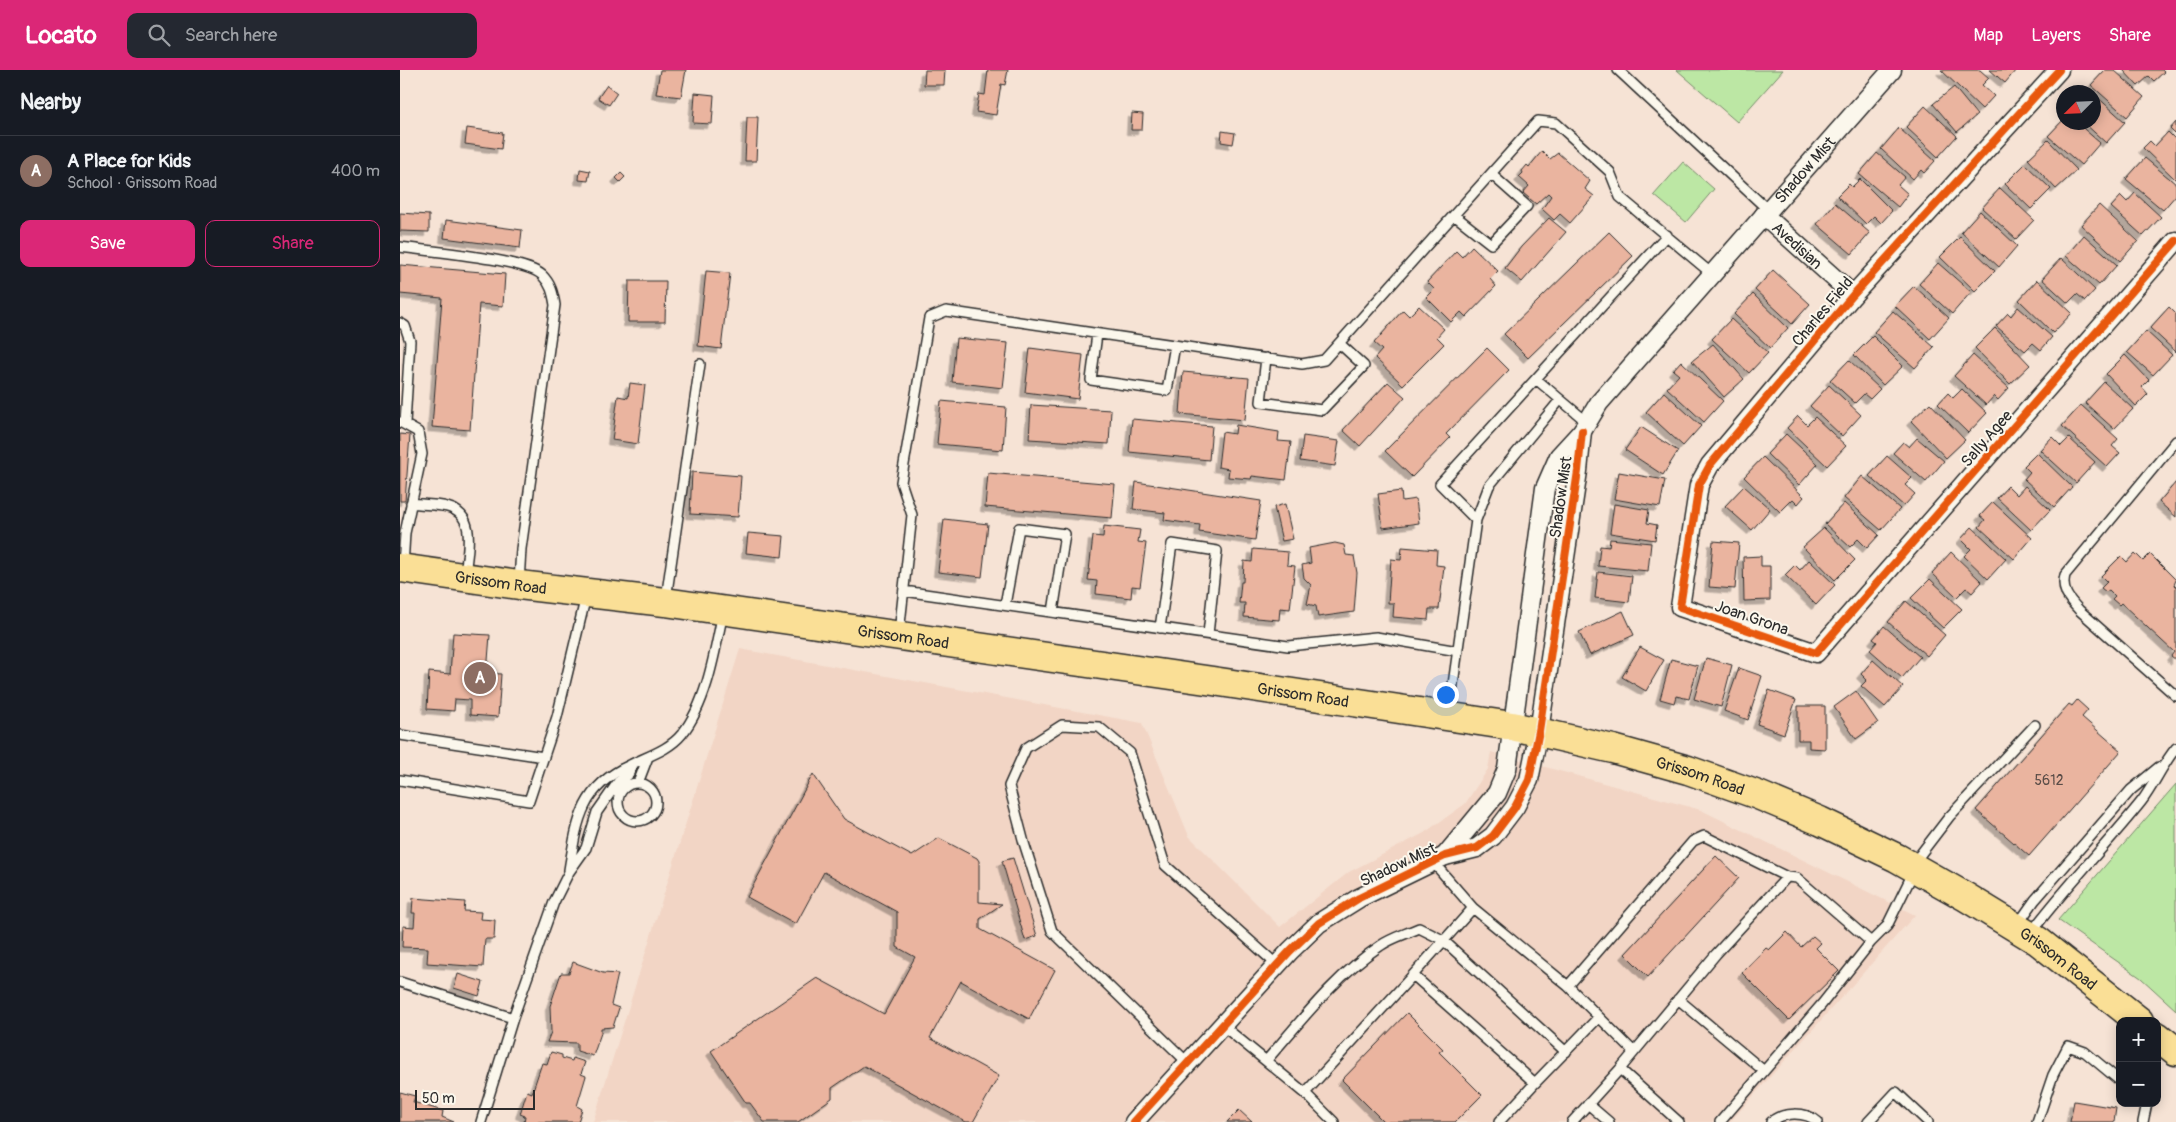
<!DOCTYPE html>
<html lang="en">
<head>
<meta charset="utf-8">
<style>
  :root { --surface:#171b24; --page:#242831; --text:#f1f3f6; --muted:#9ea1a6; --line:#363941; --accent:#db2777 }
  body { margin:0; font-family:Pangolin,sans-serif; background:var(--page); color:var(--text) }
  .controls { position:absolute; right:15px; bottom:15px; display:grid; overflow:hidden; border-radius:10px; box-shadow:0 2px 12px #0003 }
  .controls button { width:45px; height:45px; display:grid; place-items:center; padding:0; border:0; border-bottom:1px solid var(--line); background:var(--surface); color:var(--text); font:25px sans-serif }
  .compass { position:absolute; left:1656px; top:15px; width:45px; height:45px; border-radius:50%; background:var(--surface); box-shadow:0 2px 12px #0003; rotate:246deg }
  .scale { position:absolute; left:15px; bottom:12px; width:120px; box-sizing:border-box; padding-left:5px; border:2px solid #2b2b2b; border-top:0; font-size:14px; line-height:18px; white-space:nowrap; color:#2b2b2b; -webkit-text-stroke:4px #fbf7ec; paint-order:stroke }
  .you { position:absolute; left:1045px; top:624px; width:18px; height:18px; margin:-12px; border:4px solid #fff; border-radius:50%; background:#1a73e8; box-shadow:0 0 0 8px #1a73e833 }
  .badge { display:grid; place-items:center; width:32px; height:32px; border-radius:50%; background:var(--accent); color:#fff; font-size:16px; font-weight:700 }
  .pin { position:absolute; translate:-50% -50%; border:2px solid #fff; box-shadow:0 1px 5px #0006 }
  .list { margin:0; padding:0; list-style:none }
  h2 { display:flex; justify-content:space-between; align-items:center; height:65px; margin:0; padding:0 20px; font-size:21px }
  h2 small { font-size:16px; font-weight:400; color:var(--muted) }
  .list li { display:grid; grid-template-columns:32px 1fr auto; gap:15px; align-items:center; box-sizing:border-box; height:70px; padding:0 20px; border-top:1px solid var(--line) }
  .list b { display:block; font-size:19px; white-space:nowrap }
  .list p { margin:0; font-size:16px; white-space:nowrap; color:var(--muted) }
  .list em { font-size:16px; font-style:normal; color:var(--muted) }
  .actions { display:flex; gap:10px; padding:15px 20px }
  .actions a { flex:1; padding:11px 0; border:1px solid var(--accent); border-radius:10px; text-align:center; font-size:18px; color:var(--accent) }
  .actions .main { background:var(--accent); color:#fff }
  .icon { flex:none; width:28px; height:28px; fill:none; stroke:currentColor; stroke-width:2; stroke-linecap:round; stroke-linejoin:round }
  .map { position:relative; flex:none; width:1776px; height:1052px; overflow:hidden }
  header { display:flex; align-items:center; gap:30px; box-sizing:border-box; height:70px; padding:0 25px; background:var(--accent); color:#fff }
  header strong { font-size:24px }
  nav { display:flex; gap:28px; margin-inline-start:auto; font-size:18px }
  .search { width:350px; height:45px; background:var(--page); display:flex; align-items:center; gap:12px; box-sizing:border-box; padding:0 18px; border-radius:10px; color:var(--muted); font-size:19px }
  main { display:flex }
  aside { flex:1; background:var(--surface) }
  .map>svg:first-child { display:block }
  .built { fill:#f2d5c5 }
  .green { fill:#bce7a4; stroke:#748968 }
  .building { fill:#eab49f; stroke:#2b2b2b; filter:url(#shadow) }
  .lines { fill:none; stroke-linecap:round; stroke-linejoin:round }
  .lane-casing { stroke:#2b2b2b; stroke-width:12 }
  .street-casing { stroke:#2b2b2b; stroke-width:21 }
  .primary-casing { stroke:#2b2b2b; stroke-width:31 }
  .lane { stroke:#fbf7ec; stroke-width:9 }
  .street { stroke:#fbf7ec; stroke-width:18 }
  .primary { stroke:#fadf96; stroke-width:28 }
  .cycleway-casing { stroke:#fbf7ec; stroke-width:11 }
  .cycleway { stroke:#e8590c; stroke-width:8 }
  .labels { text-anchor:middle; stroke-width:4; stroke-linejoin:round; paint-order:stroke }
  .number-label { font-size:14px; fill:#5b4d48 }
  .street-label { font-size:16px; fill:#2b2b2b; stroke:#fbf7ec }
</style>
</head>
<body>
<header>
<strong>Locato</strong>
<div class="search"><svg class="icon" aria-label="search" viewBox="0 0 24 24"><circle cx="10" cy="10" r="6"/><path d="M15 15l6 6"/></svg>Search here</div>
<nav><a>Map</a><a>Layers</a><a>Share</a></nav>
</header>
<main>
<aside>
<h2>Nearby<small></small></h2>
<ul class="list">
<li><span class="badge" style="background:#8d6e63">A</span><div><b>A Place for Kids</b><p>School · Grissom Road</p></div><em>400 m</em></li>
</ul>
<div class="actions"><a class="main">Save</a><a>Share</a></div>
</aside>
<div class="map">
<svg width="1776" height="1052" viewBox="0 0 1776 1052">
  <defs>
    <filter id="shadow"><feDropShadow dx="-4.5" dy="4.5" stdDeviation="0" flood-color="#0004"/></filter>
  </defs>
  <rect width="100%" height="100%" fill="#f6e3d5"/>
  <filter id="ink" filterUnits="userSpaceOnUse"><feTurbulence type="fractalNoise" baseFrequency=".02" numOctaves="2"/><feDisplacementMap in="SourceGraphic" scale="10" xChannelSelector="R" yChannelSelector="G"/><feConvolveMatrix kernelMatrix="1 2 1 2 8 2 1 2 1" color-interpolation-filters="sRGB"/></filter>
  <g filter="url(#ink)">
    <!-- built -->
    <path class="built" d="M340 579 742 653 789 766 880 857 949 802 1024 763 1065 734 1088 699 1091 682 1301 740 1515 845 1330 1052H193Z"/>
    <!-- green -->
    <path class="green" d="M1277 0H1383L1337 52Z
      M1283 92 1314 119 1286 152 1254 125Z
      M1776 714V940L1741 908 1658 850Z"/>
    <!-- building -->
    <path class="building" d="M260 0H286L281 27 256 24Z
      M525 0H545L544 15H524Z
      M588 0H608L605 15 601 14 596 45 576 42 579 24 585 25Z
      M1541 0H1580L1589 8 1582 15 1594 26 1582 39Z
      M1590 0H1616L1605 13Z
      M1705 0H1714L1744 27 1727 47 1691 15Z
      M1723 0H1762L1764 2 1754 11 1749 6 1738 16Z
      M207 15 217 23 209 35 198 28Z
      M1554 17 1577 45 1557 62 1533 34Z
      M295 23 314 25 312 54 293 53Z
      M1694 24 1725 52 1706 73 1683 52H1694Z
      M1525 36 1557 66 1538 87 1506 57Z
      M732 43 743 44 742 60H731Z
      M347 47H358L356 91H345Z
      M1664 49V52H1676L1700 73 1681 95 1648 66Z
      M1776 52V65L1770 59Z
      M67 58 103 63 101 79 65 74Z
      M1499 58 1535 91 1524 103 1521 100 1513 109 1481 79Z
      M822 61 835 63 833 74 821 72Z
      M1768 62 1776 70V110L1743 78 1750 71 1755 76Z
      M1648 70 1677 100 1656 119 1628 89Z
      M1142 81 1150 89 1158 83 1190 111 1185 119 1194 126 1170 153 1160 144 1154 150 1142 139 1151 126 1148 123 1136 134 1123 123 1129 116 1119 107 1123 103 1122 101 1127 95 1129 97Z
      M1477 83 1505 107 1498 115 1508 124 1498 137 1459 104Z
      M1745 88 1776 114V125L1763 140 1726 109Z
      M1625 94 1651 119 1631 139 1605 114Z
      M180 99 190 101 188 111 179 110Z
      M221 103 225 107 220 112 216 108Z
      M1460 109 1492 141 1481 153 1474 146 1466 154 1437 126 1449 114 1452 117Z
      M1600 118 1634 150 1616 169 1582 138Z
      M1735 123 1761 147 1743 166 1711 137 1721 126 1727 132Z
      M1435 133 1470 163 1452 184 1417 154Z
      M1699 135 1738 171 1720 191 1681 155Z
      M1580 141 1617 176 1599 197 1561 162Z
      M0 143 29 145V162L0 161Z
      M1149 148 1166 162 1122 212 1105 198 1121 177Z
      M46 150 122 160 120 178 44 168Z
      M1209 162 1233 186 1128 288 1104 264Z
      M1684 165 1717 195 1699 215 1666 186Z
      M1560 167 1595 201 1575 221 1540 187Z
      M1072 176 1098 201 1090 209 1096 216 1066 247 1061 242 1051 252 1026 227 1034 219 1027 212 1056 181 1062 187Z
      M1661 188 1695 220 1685 231 1677 224 1668 233 1642 209Z
      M1538 193 1571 222 1552 244 1519 214Z
      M0 195 105 204 103 236 79 234 70 360 32 357 42 228 0 224Z
      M1373 200 1410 234 1392 254 1355 220Z
      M306 201 330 203 321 279 298 276Z
      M1637 210 1672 243 1653 263 1619 230Z
      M229 211H266L265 252H228Z
      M1514 216 1549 248 1530 269 1495 236Z
      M1353 224 1388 258 1370 278 1334 244Z
      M1019 236 1044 259 1037 267 1044 274 1003 315 975 288 982 280 974 273 1003 240 1009 246Z
      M1618 237 1652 267 1641 280 1633 273 1625 281 1596 256 1608 243 1611 246Z
      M1769 237 1776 244V282L1750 258Z
      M1493 241 1534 277 1515 298 1474 262Z
      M1331 249 1368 283 1349 303 1312 269Z
      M1595 258 1630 295 1610 314 1575 278Z
      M1746 261 1772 285 1753 305 1727 282Z
      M1473 266 1503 296 1483 315 1454 285Z
      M556 268 608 273 603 318 552 312Z
      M1313 274 1344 309 1324 327 1292 291Z
      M630 278 683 285 678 329 625 322Z
      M1087 278 1109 300 1046 364 1050 368 1012 407 985 381Z
      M1573 285 1609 318 1598 330 1594 326 1586 335 1554 306Z
      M1725 285 1749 310 1742 317 1748 324 1736 336 1706 304Z
      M1449 290 1480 319 1470 329 1464 324 1455 333 1430 310Z
      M1281 291 1323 331 1304 352 1267 318 1279 305 1273 300Z
      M783 302 849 308 845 350 780 344Z
      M988 312 1005 327 960 376 943 360Z
      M1704 312 1733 339 1714 359 1685 333Z
      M230 313 245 315 238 374 212 370 218 326 228 328Z
      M1429 315 1461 345 1442 366 1410 336Z
      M1562 319 1587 343 1568 363 1538 334 1548 323 1553 328Z
      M1264 322 1301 356 1283 376 1246 342Z
      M541 331 606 337 603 380 537 374Z
      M1530 333 1565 370 1546 388 1511 351Z
      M631 335 711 340 709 374 629 369Z
      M1681 335 1718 369 1712 376 1720 383 1707 397 1662 356Z
      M1398 346 1407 355 1415 347 1446 376 1427 396 1387 358Z
      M732 349 812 356 809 390 729 382Z
      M836 355 879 362 878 371 891 372 886 410 852 406 851 409 828 407 829 399 818 397 822 362 835 364Z
      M1241 357 1278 381 1263 405 1225 380Z
      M0 364 10 365 5 431H0Z
      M1386 364 1418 394 1399 415 1367 384Z
      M903 366 939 371 935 396 900 391Z
      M1652 367 1661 376 1669 368 1695 392 1676 413 1640 380Z
      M1517 368 1544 391 1526 412 1493 383 1503 372 1509 377Z
      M1637 383 1672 417 1654 437 1624 409 1630 402 1624 396Z
      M1487 386 1512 408 1505 415 1515 424 1504 436 1469 406Z
      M1363 387 1404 427 1398 434 1393 429 1380 442 1344 407Z
      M292 402 341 406 338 447 290 444Z
      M1219 402 1265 410 1260 437 1214 429Z
      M588 403 715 414 712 448 585 437Z
      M1462 406 1500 439 1481 460 1444 428Z
      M736 412 861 431 855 470 799 462 800 455 764 450 765 443 733 439Z
      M1776 412V447L1759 432Z
      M1344 416 1370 439 1352 460 1325 436Z
      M1608 416 1617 425 1625 416 1650 440 1631 460 1597 428Z
      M1001 421 1002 431 1016 429 1019 453 983 458 978 424Z
      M1593 432 1632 468 1614 489 1579 457 1585 450 1580 446Z
      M1444 433 1479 465 1467 478 1458 469 1450 477 1425 454Z
      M885 434 893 469 882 471 874 437Z
      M1214 434 1249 440 1247 453 1257 455 1255 470 1210 463Z
      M544 449 588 454 582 507 538 502Z
      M704 456 740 460 738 472 746 473 740 517 732 516 731 528 696 524 697 511 688 510 693 466 703 467Z
      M1572 457 1606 489 1588 509 1564 486 1571 479 1561 469Z
      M1424 458 1455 490 1435 510 1403 477Z
      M348 463 384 466 382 487 346 483Z
      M1210 469 1251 473 1248 501 1198 496 1200 476 1209 477Z
      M1313 471 1339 473 1335 519 1309 517Z
      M935 473 944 475 946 485 954 486 957 503 954 542 918 547 916 536 907 534 911 515 904 508 902 495 911 493 909 478Z
      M1002 477 1037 480 1036 495 1044 496 1039 539H1029L1028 550 993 547 994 533H988L991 489 1001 490Z
      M853 479 888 482 887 495 895 496 890 539 880 538 879 550 844 547 845 533H839L841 512H843L844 491 852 492Z
      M1551 482 1582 512 1572 523 1566 518 1557 527 1532 503Z
      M1735 483 1743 491 1750 484 1776 510 1774 515 1776 517V590L1771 586 1774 582 1721 533 1719 535 1712 529 1715 526 1709 520 1706 522 1701 518 1707 512 1701 506 1721 486 1727 492Z
      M1361 486V496H1370V530L1344 531 1343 487Z
      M1409 490 1435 515 1416 535 1385 505 1395 495 1400 500Z
      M1198 502 1232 506 1229 532 1195 528Z
      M1530 509 1562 539 1543 558 1511 528Z
      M1506 531 1545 565 1527 586 1488 552Z
      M1223 541 1234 565 1190 585 1179 562Z
      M1484 556 1520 587 1502 608 1470 580 1477 572 1473 569Z
      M53 563 90 565 87 603 101 604 98 647 70 645V630L55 629 54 641 27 639 29 602 50 604Z
      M1240 577 1264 590 1246 621 1222 607Z
      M1306 588 1332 595 1321 637 1294 629Z
      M1271 589 1298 596 1289 629 1276 626 1274 633 1260 629Z
      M1473 590 1503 617 1485 637 1461 616 1467 610 1461 604Z
      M1339 598 1362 606 1348 650 1324 641Z
      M1369 620 1396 630 1384 664 1357 654Z
      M1456 621 1478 653 1456 669 1434 637Z
      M1677 630 1688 640 1682 647 1721 681 1629 786 1576 740 1669 634 1672 636Z
      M1398 636H1425V679L1409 678V670H1398Z
      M413 704 444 749 512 786 539 768 577 788 579 791V832L602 834 580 849V859L655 900 629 949 561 911 530 968 599 1006 573 1052H566L464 996 432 1018V1028L398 1052H364L350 1033H346L311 981 417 908 484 944 515 887 497 877V842L424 802 396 854 347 827Z
      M1316 786 1339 808 1248 907 1225 884Z
      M613 788 637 866 625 870 602 791Z
      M13 828 65 832 64 841 81 842 80 849 95 850 94 869H85L83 897 27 893 28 878 2 877 3 856 14 857 15 843H12Z
      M1387 862 1401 877 1413 866 1421 873 1416 878 1439 901 1389 950 1342 903 1366 878 1369 880Z
      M173 892 203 903 218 904 211 935 219 938 213 957 201 958V963L193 986 177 981V973L147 972 151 962 150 936 161 903H169Z
      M58 904 83 912 79 926 54 918Z
      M1007 943 1043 979 1039 982 1082 1025 1055 1052H984L942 1010Z
      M151 982 162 985V988L172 991 173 988 185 992 181 1004 186 1006 177 1036 182 1039 178 1052H124L125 1046 120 1044 127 1021 132 1023 142 993 147 994Z
      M0 1022 15 1026 13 1032 43 1041 42 1047 54 1052H0Z
      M1674 1031 1716 1038 1714 1052H1670Z
      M839 1040 852 1052H827Z"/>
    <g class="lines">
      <!-- lane casing -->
      <g class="lane-casing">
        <path id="lane" d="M1218 0 1368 140
          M1054 145 1091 174 1127 136 1091 104
          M0 177C28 181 124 189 142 205 151 214 153 223 155 235L121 479 119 512
          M0 253 5 256 10 271 5 353
          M697 264 691 310 767 321 775 275
          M866 288 861 332 922 340 964 296 939 273
          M1136 309 1187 352
          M0 352 18 362 22 384 5 463 3 496
          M1776 371 1665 505C1661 521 1669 529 1679 540L1776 626
          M11 433C23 435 36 434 47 437 78 445 67 481 65 505
          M1076 450 1040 414 1267 165
          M504 521 888 576 976 567 1058 581
          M266 529 300 294
          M605 535 619 458 665 464 653 542
          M760 558 772 474 817 481 808 564
          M499 563 512 445 501 412 529 248 546 241 902 294 924 290 1138 51 1156 53 1210 102 1220 127 1312 204
          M1049 643 1076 450 1089 416 1160 330
          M0 665 144 687
          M0 710 129 731 157 647 186 526
          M238 713 248 687
          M218 732a19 19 0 1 1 38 0a19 19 0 1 1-38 0Z
          M1033 792 1073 838
          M1513 794 1549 747 1635 655
          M169 800C177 751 181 717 230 695 248 686 269 680 282 664 307 633 315 581 323 542
          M1618 854 1635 830 1731 720 1759 697
          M1630 864C1664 818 1705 777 1741 732 1754 715 1762 695 1776 678
          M0 912 113 948
          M1168 916 1073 838 1013 905 1135 1013 1199 947
          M1278 929 1364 1001
          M822 955 866 991
          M1234 982 1168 916 1293 771 1304 766 1387 807
          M788 993 652 861 624 773 609 716 626 678 662 655 699 657 730 683 765 795 877 895
          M1220 999 1316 884 1387 807 1397 808 1471 872
          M905 1023 866 991C901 951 935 906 980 876 991 868 1006 864 1019 858L1043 870 1166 982
          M1188 1034 1209 1052
          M81 1052 113 948 154 832 169 802 186 778 197 742 218 712 228 705 234 693
          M934 1052 905 1023 1013 905
          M1099 1052 1135 1013
          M1172 1052 1220 999 1279 1052
          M1320 1052 1422 934 1471 872 1487 856 1514 801
          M1371 1052C1383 1042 1405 1041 1418 1052
          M1468 1052 1496 1022 1528 1052
          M1637 1052 1653 1005 1668 976 1685 982 1720 1011
          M1743 1052 1747 1033"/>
      </g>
      <!-- street casing -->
      <g class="street-casing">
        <g id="street">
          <path d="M1659 0 1453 225 1310 395 1299 415 1280 537 1416 583 1776 171"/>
          <path id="s1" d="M1364 145 1453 225"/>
          <path id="s2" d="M1045 786 1097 723 1107 699 1145 418 1159 386 1182 361 1199 333 1492 0"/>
          <path d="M734 1052 890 881 919 853 959 828 1045 786 1077 778 1093 766 1115 737 1129 710 1139 661 1178 401 1182 361"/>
        </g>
      </g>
      <!-- primary casing -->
      <g class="primary-casing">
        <g id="primary">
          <path id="s3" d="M0 498 119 515 265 532 813 611 1112 656 1213 679 1288 700 1358 725 1420 751 1497 788 1566 827 1638 871 1739 951"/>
          <path d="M1757 966 1776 981"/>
        </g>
      </g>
      <!-- lane -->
      <use href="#lane" class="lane"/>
      <!-- street -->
      <use href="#street" class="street"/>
      <!-- primary -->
      <use href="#primary" class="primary"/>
      <!-- cycleway casing -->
      <g class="cycleway-casing">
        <path id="cycleway" d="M1659 0 1453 225 1310 395 1299 415 1280 537 1416 583 1776 171
          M734 1052 890 881 919 853 959 828 1045 786 1077 778 1093 766 1115 737 1129 710 1139 661 1178 401 1182 361"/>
      </g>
      <!-- cycleway -->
      <use href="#cycleway" class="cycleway"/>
    </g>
  </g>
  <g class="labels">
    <!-- number labels -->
    <g class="number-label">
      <text x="1649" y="715">5612</text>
    </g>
    <!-- street labels -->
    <g class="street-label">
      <text dy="6" stroke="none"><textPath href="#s2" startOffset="804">Shadow Mist</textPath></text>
      <text dy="6" stroke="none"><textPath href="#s1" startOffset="45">Avedisian</textPath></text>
      <text transform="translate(1422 241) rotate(-50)" y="6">Charles Field</text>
      <text transform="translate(1586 368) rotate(-49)" y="6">Sally Agee</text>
      <text transform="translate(1160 427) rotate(-82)" y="6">Shadow Mist</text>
      <text dy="6" stroke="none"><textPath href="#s3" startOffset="102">Grissom Road</textPath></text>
      <text transform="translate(1352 547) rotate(19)" y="6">Joan Grona</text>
      <text dy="6" stroke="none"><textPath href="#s3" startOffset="508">Grissom Road</textPath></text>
      <text dy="6" stroke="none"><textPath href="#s3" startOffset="912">Grissom Road</textPath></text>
      <text dy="6" stroke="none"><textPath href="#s3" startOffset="1318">Grissom Road</textPath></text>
      <text transform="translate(998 794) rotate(-25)" y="6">Shadow Mist</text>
      <text dy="6" stroke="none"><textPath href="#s3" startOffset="1722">Grissom Road</textPath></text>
    </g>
  </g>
</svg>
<div class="controls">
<button>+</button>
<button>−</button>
</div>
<svg class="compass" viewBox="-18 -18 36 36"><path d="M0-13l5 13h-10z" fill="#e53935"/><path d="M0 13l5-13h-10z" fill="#9ea1a6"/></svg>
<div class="scale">50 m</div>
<div class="you"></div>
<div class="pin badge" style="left:80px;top:608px;background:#8d6e63">A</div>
</div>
</main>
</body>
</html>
